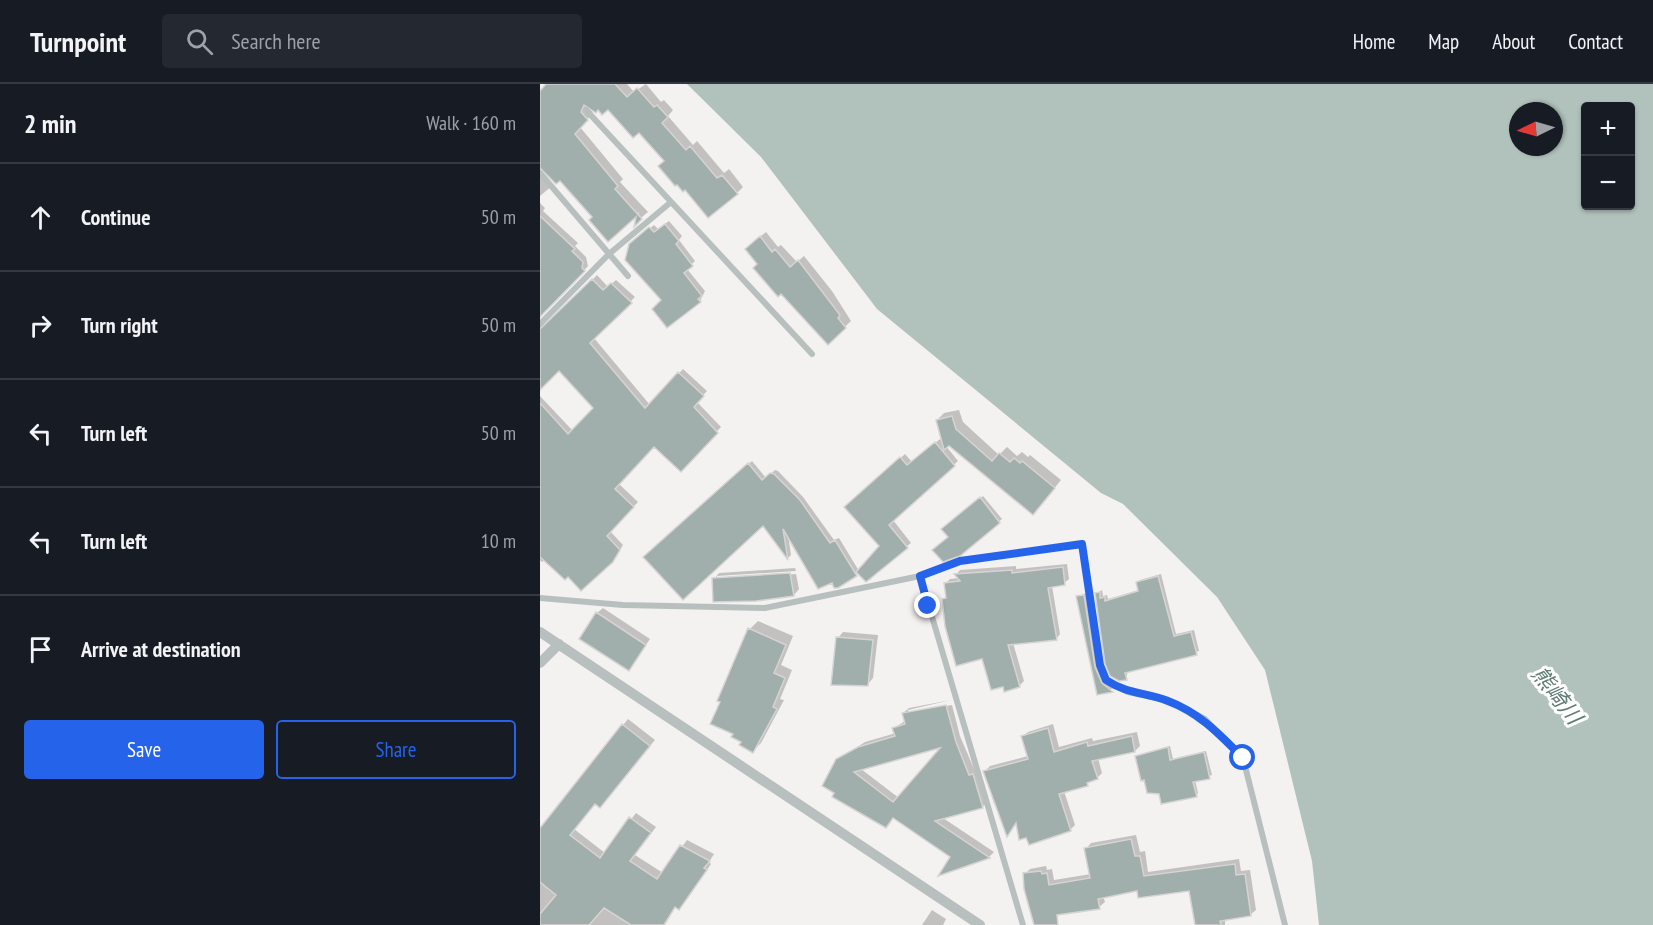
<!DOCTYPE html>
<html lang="en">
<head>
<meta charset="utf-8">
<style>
  :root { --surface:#171b24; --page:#242831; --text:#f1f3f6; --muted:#9ea1a6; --line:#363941; --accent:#2563eb }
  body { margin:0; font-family:"PT Sans Narrow","Noto Sans JP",sans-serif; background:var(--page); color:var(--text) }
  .controls { position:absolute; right:18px; top:18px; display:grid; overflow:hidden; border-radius:6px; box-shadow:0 2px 4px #0004 }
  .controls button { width:54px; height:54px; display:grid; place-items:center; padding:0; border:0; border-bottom:2px solid var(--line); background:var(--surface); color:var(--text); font:30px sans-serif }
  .compass { position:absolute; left:969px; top:18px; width:54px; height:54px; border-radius:50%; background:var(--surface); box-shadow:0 2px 4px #0004; rotate:265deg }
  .stop { position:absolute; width:18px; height:18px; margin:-14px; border:4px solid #2563eb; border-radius:50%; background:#fff }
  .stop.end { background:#2563eb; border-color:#fff; box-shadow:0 2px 6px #0008 }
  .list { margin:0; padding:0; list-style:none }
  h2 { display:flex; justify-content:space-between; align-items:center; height:78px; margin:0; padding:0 24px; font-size:26px }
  h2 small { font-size:20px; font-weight:400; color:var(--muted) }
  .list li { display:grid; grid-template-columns:39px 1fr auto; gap:18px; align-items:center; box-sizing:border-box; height:108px; padding:0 24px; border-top:2px solid var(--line) }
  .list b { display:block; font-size:22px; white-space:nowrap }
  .list em { font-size:20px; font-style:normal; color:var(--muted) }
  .actions { display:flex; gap:12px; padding:18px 24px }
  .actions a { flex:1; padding:14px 0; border:2px solid var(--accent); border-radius:6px; text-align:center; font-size:21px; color:var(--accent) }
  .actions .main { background:var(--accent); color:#fff }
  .icon { flex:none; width:33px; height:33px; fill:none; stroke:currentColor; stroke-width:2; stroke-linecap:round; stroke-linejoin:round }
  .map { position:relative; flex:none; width:1113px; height:841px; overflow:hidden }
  header { display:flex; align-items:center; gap:36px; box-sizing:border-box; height:84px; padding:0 30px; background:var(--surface); border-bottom:2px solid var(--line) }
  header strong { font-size:28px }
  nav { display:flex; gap:33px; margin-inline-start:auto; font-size:21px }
  .search { width:420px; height:54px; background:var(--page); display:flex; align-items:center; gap:15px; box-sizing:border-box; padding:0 21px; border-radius:6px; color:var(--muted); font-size:22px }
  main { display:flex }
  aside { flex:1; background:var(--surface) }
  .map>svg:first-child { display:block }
  .water { fill:#b1c2bc; fill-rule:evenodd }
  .shadow { fill:#0003; fill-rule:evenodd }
  .building { fill:#a0aeac; stroke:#d5d4d3; stroke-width:1.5; fill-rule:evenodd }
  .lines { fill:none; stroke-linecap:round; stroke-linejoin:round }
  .minor { stroke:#b8c0bf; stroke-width:6 }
  .tertiary { stroke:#b8c0bf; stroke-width:10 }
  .route { stroke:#2563eb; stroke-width:8 }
  .labels { text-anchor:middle; stroke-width:6; stroke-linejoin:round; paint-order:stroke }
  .water-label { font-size:22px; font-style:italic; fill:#607c74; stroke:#fff }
</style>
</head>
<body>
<header>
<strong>Turnpoint</strong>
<div class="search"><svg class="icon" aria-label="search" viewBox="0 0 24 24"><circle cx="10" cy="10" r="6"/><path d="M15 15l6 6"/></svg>Search here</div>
<nav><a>Home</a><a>Map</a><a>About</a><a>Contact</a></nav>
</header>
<main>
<aside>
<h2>2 min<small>Walk · 160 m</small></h2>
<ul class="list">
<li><svg class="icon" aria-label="ahead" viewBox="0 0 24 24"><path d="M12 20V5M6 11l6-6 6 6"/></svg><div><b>Continue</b></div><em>50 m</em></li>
<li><svg class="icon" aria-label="right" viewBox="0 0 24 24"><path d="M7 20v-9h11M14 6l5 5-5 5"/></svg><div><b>Turn right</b></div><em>50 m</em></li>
<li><svg class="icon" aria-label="left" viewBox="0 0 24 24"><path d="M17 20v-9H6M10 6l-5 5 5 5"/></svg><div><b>Turn left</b></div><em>50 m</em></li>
<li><svg class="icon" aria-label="left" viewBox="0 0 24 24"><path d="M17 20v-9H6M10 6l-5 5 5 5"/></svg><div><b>Turn left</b></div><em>10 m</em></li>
<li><svg class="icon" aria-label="arrive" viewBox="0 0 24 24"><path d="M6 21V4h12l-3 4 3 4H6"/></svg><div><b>Arrive at destination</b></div></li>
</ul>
<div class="actions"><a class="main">Save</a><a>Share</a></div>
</aside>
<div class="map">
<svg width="1113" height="841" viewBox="0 0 1113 841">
  <rect width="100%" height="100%" fill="#f4f2f0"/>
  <!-- water -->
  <path class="water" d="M147 0H1113V841H779L772 777 725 586 677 513 583 420 561 409 337 225 221 73ZM1046 22H1090V122H1046ZM978 27H1014V63H978Z"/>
  <!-- shadow -->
  <path class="shadow" d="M6 0H87L94 8 106 0 121 18 124 16 133 26 128 32 153 61 157 57 184 89 189 85 203 103 197 109 125 76 99 47 68 23 62 29 46 19 53 29 40 43 83 95 80 98 108 128 96 138 99 128 69 156 54 133 21 95 0 76V10Z
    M0 90 12 102 0 112Z
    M0 119 5 124 3 127 38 159 35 162 46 173 48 182 0 233Z
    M129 137 142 152 139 156 155 177 147 185 165 207 160 217 127 242 123 216 90 161 114 141 118 145Z
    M226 148 238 163 241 161 257 178 264 172 292 207 311 237 288 259 264 230 261 232 219 180 212 159Z
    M57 191 68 203 76 196 95 213 54 254 110 321 143 285 167 307 157 318 181 343 141 386 115 361 78 399 98 418 70 447 83 461 77 471 28 491 5 476 2 478 0 476V312L33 347 55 324 19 285 0 304V239L10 240Z
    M419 326 423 338 459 371 467 363 477 372 482 368 488 373 490 371 521 396 500 422 409 360 406 362 418 377 353 436 371 459 351 474 330 496 318 488 292 498 248 450 251 471 248 474 224 440 105 473 212 377 226 394 235 386 238 387 263 413 294 456 299 454 319 487 342 462 306 423 365 370 372 378 400 355 404 360 397 336 404 329Z
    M443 412 462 435 420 470 406 443Z
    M527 480 529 495 524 499 512 502 520 550 516 555 473 559 484 597 479 602 443 573 404 515 407 512 406 499 410 495 419 494 416 491 420 486 476 482V485Z
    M255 484 256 487 177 492V495L256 490 259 505 254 511 174 495 179 489Z
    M621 490 636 550 654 546 659 567 588 587 586 594 556 510 562 506 563 512 567 511 568 515 599 506 597 498 600 496Z
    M546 509 557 580 564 596 574 604 558 609 538 513Z
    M63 524 110 555 89 585 57 529Z
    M218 537 253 552 241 581 252 586 240 615 244 616 221 659 213 667 210 545Z
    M303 548 338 551 333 594 328 600H293L298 554Z
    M411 616 368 626V629L412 621 420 652 448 718 442 723 403 734 454 768 449 773 401 789 412 773 354 733 346 742 297 676 325 658 356 649 354 644 365 637 363 629 369 624ZM404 662 359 714 321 685Z
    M88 635 115 656 65 716 55 718 34 745 65 769 96 729 116 743 95 771 123 789 147 756 174 770 169 778 171 780 145 818 139 824 136 822 125 841H5L0 836V745Z
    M513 640 519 663 552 654 553 657 597 648 600 662 595 667 558 674 562 689 557 694 547 700 524 707 535 741 530 746 477 737 467 750 458 719 454 720 445 687 450 682 488 672 482 653 488 648Z
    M630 662 633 675 666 667 672 691 655 696 658 709 656 712 620 708 596 672Z
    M596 751 600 768 605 767 608 788 699 775 701 787 710 786 716 826 710 831 685 835V841H656L650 805H598L563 812 565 818 559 823 493 833 485 790 490 785 506 782 507 786 512 785 514 796 551 790 546 765 551 759Z
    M392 826 406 835 403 841H382Z"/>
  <!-- building -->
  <path class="building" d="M6 0H75L87 13 97 4 114 23 117 21 128 33 122 39 146 66 150 62 177 94 182 91 198 110 168 134 145 106 143 108 137 101 135 102 118 82 124 77 99 49 93 54 68 26 62 31 58 26 56 29 44 21 41 28 48 36 35 50 78 102 75 105 102 135 94 143 96 133 68 158 49 136 52 133 20 97 16 100 0 84V7Z
    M0 132 35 165 32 167 43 178 42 184 45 187 0 233Z
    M125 140 139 157 136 160 153 182 144 189 162 212 158 215 161 218 127 244 112 225 121 216 85 176 89 160 109 143 114 148Z
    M220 152 232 168 235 165 250 183 258 176 300 231 298 234 306 244 288 261 241 210 238 213 213 184 217 180 205 165Z
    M52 195 63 206 71 199 92 219 50 259 105 324 138 288 164 312 154 323 178 349 141 388 114 363 75 405 94 423 67 452 80 466 73 478 41 507 28 493 25 496 0 473V319L28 350 53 324 19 287 0 306V245Z
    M412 332 416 345 452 377 459 369 470 378 474 374 480 379 482 377 515 404 493 431 409 362 404 366 396 336Z
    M395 358 415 382 349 441 368 464 326 498 316 488 339 462 304 423 360 373 367 381Z
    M208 379 222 396 230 389 234 390 260 416 290 459 295 456 317 492 298 504H294L292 499 278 505 243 445 248 476 223 442 143 516 103 473Z
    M440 413 460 439 420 472 403 478 392 466 408 453 401 445Z
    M523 483 525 501 508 504 517 556 468 561 480 603 464 608 463 603 451 606 442 575 416 582 405 542 402 515 406 514 404 499 420 497 414 490 472 486V489Z
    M250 489 254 512 216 517 173 518 172 494Z
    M618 492 634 552 651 548 657 571 585 589 587 596 579 597 570 592 565 580 555 509 560 508V514L565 513V517L598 507 596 498Z
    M544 511 555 583 562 599 573 608 557 611 536 512Z
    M56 528 106 561 89 587 39 555Z
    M208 544 246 561 234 589 245 594 233 623 237 625 213 669 199 661 201 658 191 653 193 650 170 640 180 618 177 617Z
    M296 553 333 556 328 602 291 601Z
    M406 621 416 658 429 691 433 690 443 724 395 737 450 774 398 792 410 773 353 734 346 744 292 713 294 709 282 702 296 675 318 663 355 652 352 644 365 640 362 629ZM400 664 353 718 314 688Z
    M82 640 110 662 60 724 55 720 30 751 60 774 89 733 111 749 90 777 117 795 140 761 170 777 164 784 167 786 139 826 135 823 124 841H91L64 824 49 841H0V830L16 811 0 798V744Z
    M508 644 514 668 547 658 548 662 592 652 595 668 552 677 558 695 547 699 548 702 519 710 531 747 489 761 486 754 479 756 476 739 467 753 443 687 488 675 481 652Z
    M628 663 630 676 664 668 670 695 653 698 657 713 621 720 619 710 607 709 604 696 601 697 595 672Z
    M591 755 595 772H600L604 792 695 780 696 791 705 790 711 832 680 837 681 841H655L649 807 598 814 597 807 558 815 560 825 517 831 518 841H494L484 805 483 789 501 787 502 790 507 789 509 801 550 794 544 764Z"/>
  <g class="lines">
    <!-- minor -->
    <path class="minor" d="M46 26 272 270
      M0 89 88 192
      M0 240 69 170 131 118
      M380 492 483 841
      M0 514 83 521 225 524 380 492 421 477 542 460 560 581 566 596 588 608 627 616 665 635 703 674 745 841"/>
    <!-- tertiary -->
    <path class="tertiary" d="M0 548 440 841
      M0 579 19 560"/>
  </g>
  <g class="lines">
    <!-- route -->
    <path class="route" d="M388 522 380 492 420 477 542 460 560 581 566 596C589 611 606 608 628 617 660 629 680 651 703 674"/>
  </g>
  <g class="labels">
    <!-- water labels -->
    <g class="water-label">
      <text transform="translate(1017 611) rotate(52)" y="8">熊崎川</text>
    </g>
  </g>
</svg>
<div class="controls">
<button>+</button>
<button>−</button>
</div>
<svg class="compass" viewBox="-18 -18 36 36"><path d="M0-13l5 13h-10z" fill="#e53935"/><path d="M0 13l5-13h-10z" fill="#9ea1a6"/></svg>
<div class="stop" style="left:703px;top:674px"></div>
<div class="stop end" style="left:388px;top:522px"></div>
</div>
</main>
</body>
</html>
